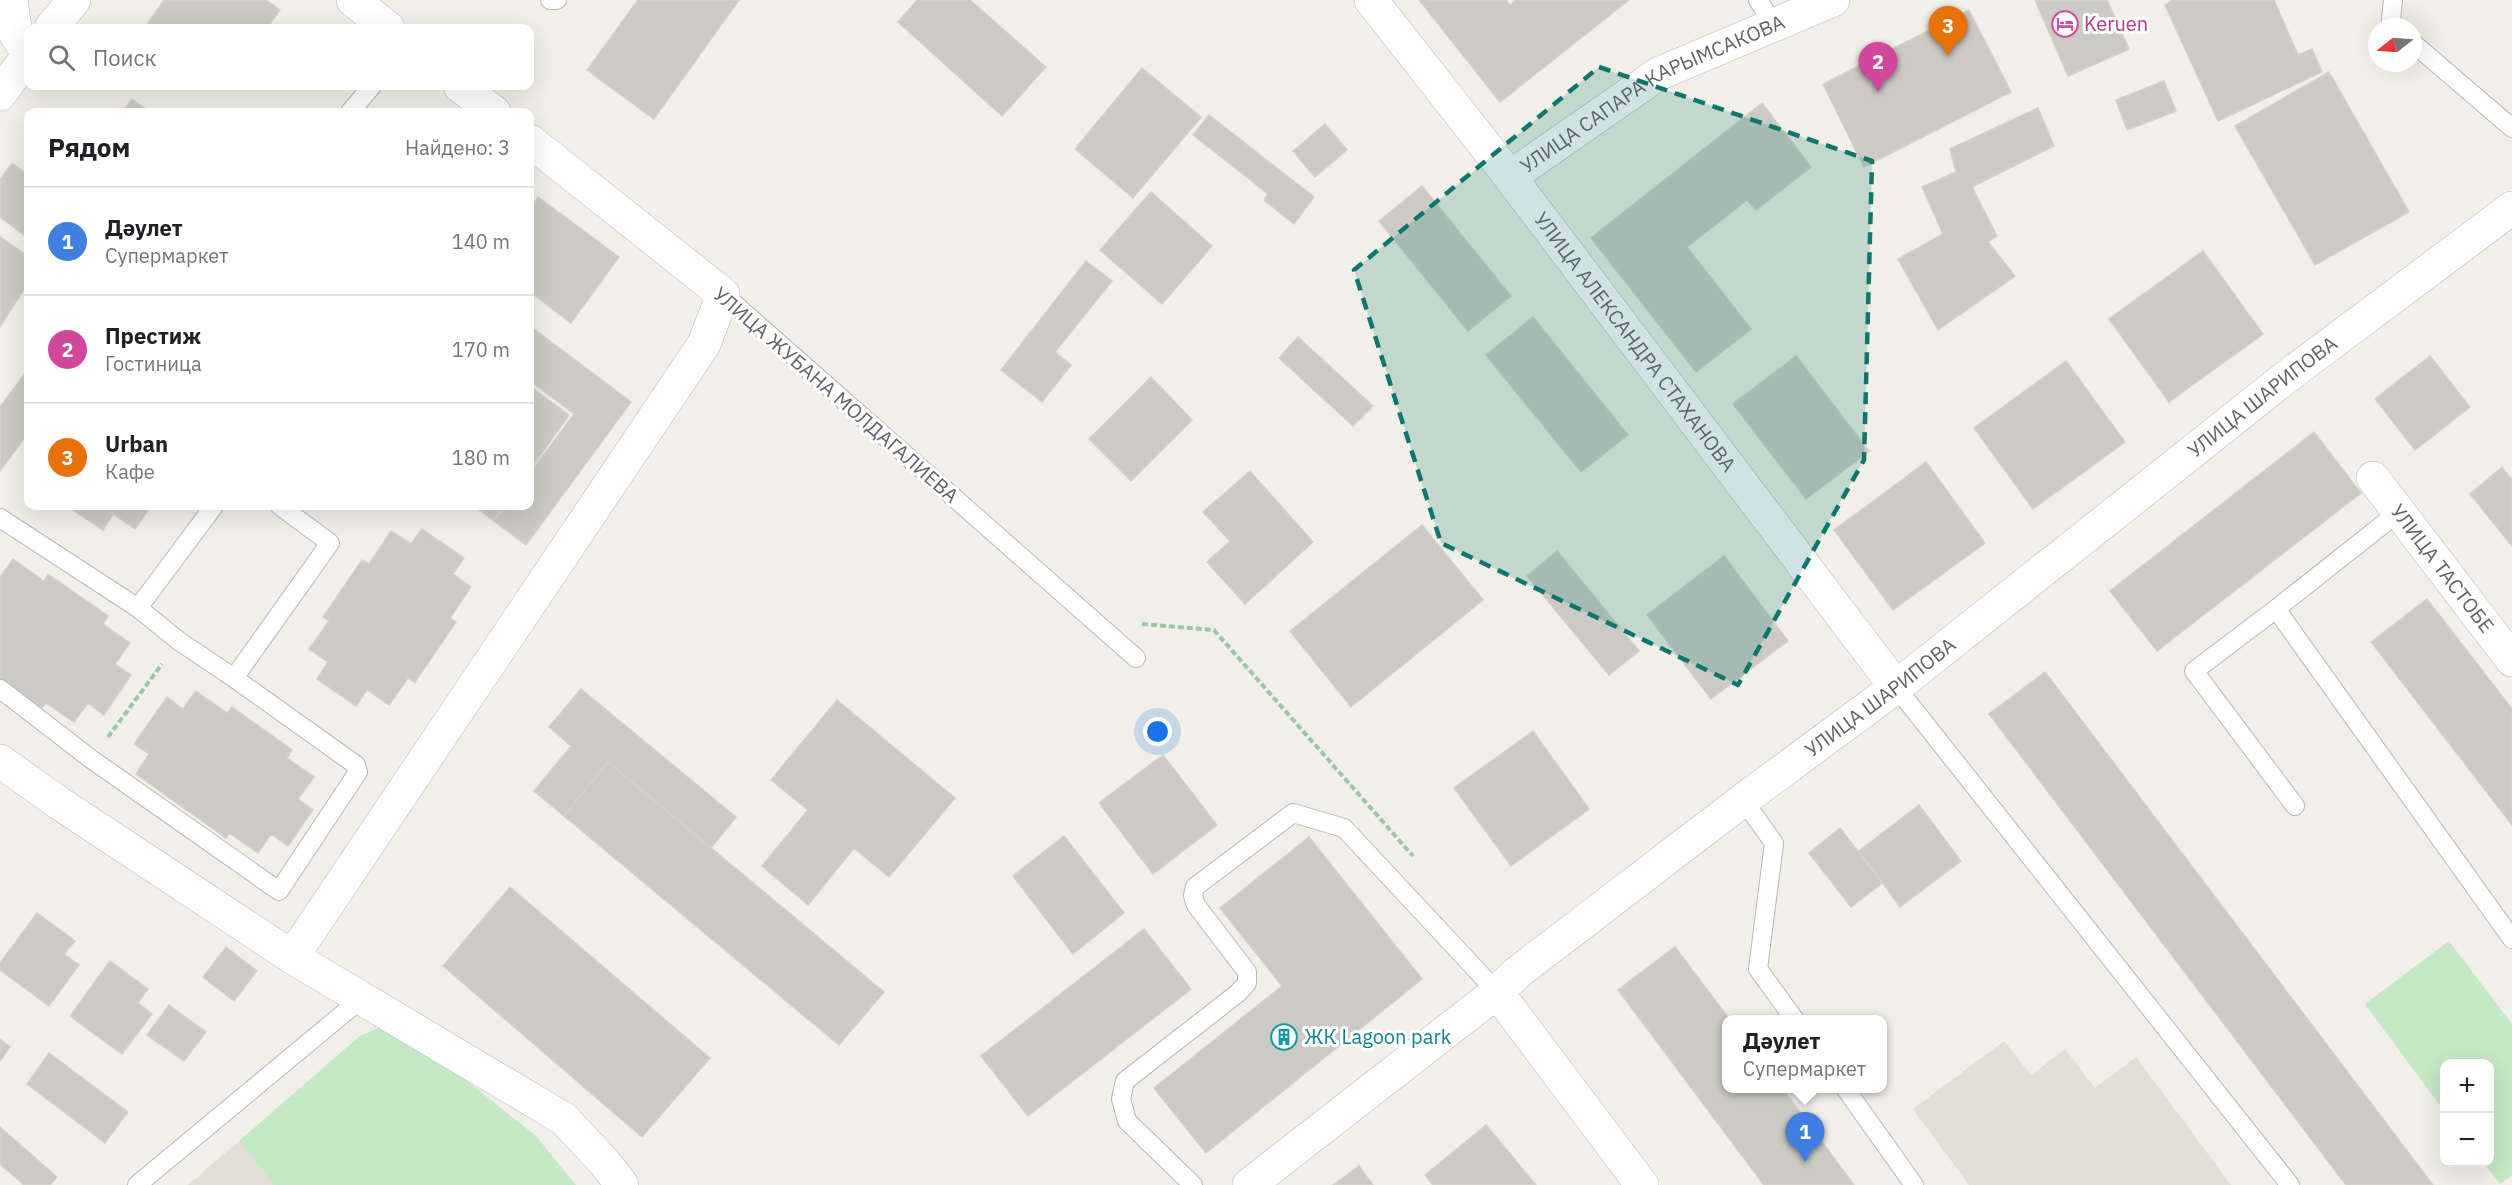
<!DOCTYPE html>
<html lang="ru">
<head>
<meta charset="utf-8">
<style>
  :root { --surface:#fff; --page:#f6f6f6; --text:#202124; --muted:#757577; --line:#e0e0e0; --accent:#ea580c }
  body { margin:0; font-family:"IBM Plex Sans",sans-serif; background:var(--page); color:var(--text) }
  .controls { position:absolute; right:18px; bottom:18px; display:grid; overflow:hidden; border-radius:12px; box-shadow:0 6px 24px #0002 }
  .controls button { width:54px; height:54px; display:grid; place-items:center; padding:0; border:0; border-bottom:2px solid var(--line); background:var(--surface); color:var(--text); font:30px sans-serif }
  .compass { position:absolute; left:2368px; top:18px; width:54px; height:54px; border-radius:50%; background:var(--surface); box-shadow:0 6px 24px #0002; rotate:253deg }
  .you { position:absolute; left:1158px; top:732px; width:21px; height:21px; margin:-15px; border:4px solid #fff; border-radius:50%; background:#1a73e8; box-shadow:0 0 0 9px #1a73e833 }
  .badge { display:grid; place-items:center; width:39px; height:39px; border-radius:50%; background:var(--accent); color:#fff; font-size:20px; font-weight:700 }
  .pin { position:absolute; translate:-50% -50px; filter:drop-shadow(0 2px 3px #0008) }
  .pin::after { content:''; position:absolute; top:32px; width:21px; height:18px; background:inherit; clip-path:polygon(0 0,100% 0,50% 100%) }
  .popup { position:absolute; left:1722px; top:1015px; width:165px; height:78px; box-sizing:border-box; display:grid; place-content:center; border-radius:12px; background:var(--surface); filter:drop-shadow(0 2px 4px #0005); font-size:20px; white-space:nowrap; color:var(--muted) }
  .popup b { font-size:22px; color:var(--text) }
  .popup::after { content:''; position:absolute; left:50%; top:100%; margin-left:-12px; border:12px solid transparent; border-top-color:var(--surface) }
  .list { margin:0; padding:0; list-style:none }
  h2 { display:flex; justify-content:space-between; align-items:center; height:78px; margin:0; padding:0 24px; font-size:26px }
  h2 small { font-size:20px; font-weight:400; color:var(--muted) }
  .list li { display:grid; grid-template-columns:39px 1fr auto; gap:18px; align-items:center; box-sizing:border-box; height:108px; padding:0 24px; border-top:2px solid var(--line) }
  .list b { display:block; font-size:22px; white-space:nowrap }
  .list p { margin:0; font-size:20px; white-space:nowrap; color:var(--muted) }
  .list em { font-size:20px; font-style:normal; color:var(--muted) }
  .icon { flex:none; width:33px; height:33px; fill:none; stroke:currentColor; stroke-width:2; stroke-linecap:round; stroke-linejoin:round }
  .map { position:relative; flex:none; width:2512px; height:1185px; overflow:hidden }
  .search { position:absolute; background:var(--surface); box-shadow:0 6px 24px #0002; left:24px; top:24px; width:510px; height:66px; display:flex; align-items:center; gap:15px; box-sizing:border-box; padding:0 21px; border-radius:12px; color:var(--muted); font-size:22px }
  .panel { position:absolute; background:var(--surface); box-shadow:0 6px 24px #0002; left:24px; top:108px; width:510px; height:402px; border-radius:12px }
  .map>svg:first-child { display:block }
  .education { fill:#e1ded6 }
  .green { fill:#c5e8c5 }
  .building { fill:#cccac5; stroke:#d6d1c6; stroke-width:1.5 }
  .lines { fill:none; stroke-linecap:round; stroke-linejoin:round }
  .service-casing { stroke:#b5b8bc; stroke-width:20 }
  .minor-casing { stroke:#b5b8bc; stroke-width:34 }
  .path { stroke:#9cc7a9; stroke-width:4; stroke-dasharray:6 3; stroke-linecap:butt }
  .service { stroke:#fff; stroke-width:18 }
  .minor { stroke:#fff; stroke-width:33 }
  .marked { fill:#0f766e; fill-opacity:0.2; stroke:#0f766e; stroke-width:4.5; stroke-dasharray:12 8; stroke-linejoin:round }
  .labels { text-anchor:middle; stroke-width:6; stroke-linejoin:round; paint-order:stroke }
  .hotel-label { font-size:20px; fill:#b23c85; stroke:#fff; text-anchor:start }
  .street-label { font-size:20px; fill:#5f6368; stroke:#fff }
  .culture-label { font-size:20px; fill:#0d838f; stroke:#fff; text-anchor:start }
</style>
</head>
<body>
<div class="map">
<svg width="2512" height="1185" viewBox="0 0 2512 1185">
  <rect width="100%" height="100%" fill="#f1efe8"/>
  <!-- education -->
  <path class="education" d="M2004 1041 2031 1075 2065 1049 2095 1088 2136 1057 2231 1185H1969L1913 1109Z
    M239 1141 274 1185H188Z"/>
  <!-- green -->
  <path class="green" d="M2449 941 2512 1024V1175L2500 1184 2483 1163 2490 1162V1064H2444V1111L2365 1004Z
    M384 1026 409 1035 536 1136 576 1185H274L239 1141 361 1035Z"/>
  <!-- building -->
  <path class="building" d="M164 0H266L280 10 267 28H156L148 23Z
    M638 0H739L654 119 587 70Z
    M917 0H970L1046 67 1002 116 898 22Z
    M1419 0H1506L1510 5 1516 0H1629L1500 102Z
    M2035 0H2107L2129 49 2068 76Z
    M2173 0H2274L2298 55 2312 49 2322 72 2218 121 2165 5Z
    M1969 10 2011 92 1864 167 1823 84Z
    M1142 68 1201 117 1133 198 1075 149Z
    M2329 72 2409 212 2315 265 2235 126Z
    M2164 81 2176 111 2127 130 2116 100Z
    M132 99 150 112H122Z
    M1762 103 1811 167 1756 210 1747 200 1687 247 1751 329 1696 372 1591 238Z
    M2038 108 2054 146 1972 187 1997 236 1988 242 2015 276 1938 330 1898 259 1943 234 1922 187 1956 172 1950 149Z
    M1209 115 1314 197 1294 224 1264 200 1268 194 1193 135Z
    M1325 124 1347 150 1315 177 1293 151Z
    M12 163 28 175V238L0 217V180Z
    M1422 186 1511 296 1468 331 1379 221Z
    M1151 192 1212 246 1162 304 1100 250Z
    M538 197 619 257 571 323 530 292V209Z
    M0 237 28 256V283L0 327Z
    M2203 251 2263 334 2169 402 2109 319Z
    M1086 261 1112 281 1055 352 1071 365 1042 402 1001 370Z
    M1533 317 1628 435 1581 472 1486 355Z
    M530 326 631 402 526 545 494 521 506 506H530V473L574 414 530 381Z
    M1298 337 1373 406 1353 426 1279 358Z
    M1796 356 1869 451 1806 499 1733 404Z
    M2430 356 2470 407 2415 450 2375 399Z
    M2066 361 2125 442 2033 509 1974 428Z
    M28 369V433L0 471V407Z
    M1151 377 1192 420 1131 481 1089 439Z
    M530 386 569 415 530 470Z
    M2314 432 2361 493 2157 651 2110 591Z
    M1926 462 1985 543 1893 610 1834 530Z
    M2502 467 2512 480V546L2470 494Z
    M1250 471 1313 542 1245 604 1207 562 1230 541 1203 512Z
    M67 506H151L135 529 113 514 103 530Z
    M474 506H504L493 520Z
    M1422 525 1483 600 1351 707 1290 631Z
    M422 529 464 558 453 574 471 587 450 618 456 622 415 682 408 678 389 705 367 690 356 706 317 679 328 662 309 649 329 621 323 617 362 560 369 564 391 531 411 544Z
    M1557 551 1639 651 1609 675 1527 576Z
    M1724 556 1788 641 1711 699 1647 615Z
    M13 559 44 581 48 574 108 616 103 624 130 643 115 664 131 675 104 715 88 703 74 722 46 703 42 708 0 679V577Z
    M2427 599 2512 709V825L2371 642Z
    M2045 672 2433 1185H2346L1989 714Z
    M581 689 736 817 711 848 608 762 564 816 534 791 571 746 549 727Z
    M196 691 227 713 232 707 292 750 287 758 314 777 298 799 313 810 288 846 271 834 258 853 229 833 226 838 136 774 149 754 134 744 167 697 183 709Z
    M837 700 955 798 889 877 854 848 808 905 762 866 808 810 771 780Z
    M1533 731 1589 809 1511 866 1454 788Z
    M1163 755 1217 825 1153 874 1099 803Z
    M608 762 884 992 839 1045 564 816Z
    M1919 805 1961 861 1900 907 1859 851Z
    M1840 828 1882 883 1851 907 1809 853Z
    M1064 836 1124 913 1073 954 1013 876Z
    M1309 837 1422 979 1206 1153 1154 1088 1282 986 1220 908Z
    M510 887 710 1058 642 1137 443 966Z
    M37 913 75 941 64 954 79 965 49 1006 0 970V963Z
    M1144 929 1191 989 1028 1116 981 1056Z
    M226 947 257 971 234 1001 203 977Z
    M1675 947 1730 1020H1727V1088H1782L1854 1185H1764L1618 990Z
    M110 961 148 989 138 1003 152 1014 122 1054 70 1016Z
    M169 1005 206 1032 184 1061 147 1035Z
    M0 1039 10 1047 0 1061Z
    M49 1053 128 1112 105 1143 27 1084Z
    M1486 1125 1536 1185H1433L1425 1175Z
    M0 1127 57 1177 50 1185H24L0 1164Z
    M1359 1166 1373 1185H1333Z"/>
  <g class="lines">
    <!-- service casing -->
    <g class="service-casing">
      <path id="service" d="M550 0H557
        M1758 0 1774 25
        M2393 0 2391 19 2396 27
        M2413 43 2512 128
        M350 112 372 86
        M723 294 1136 658
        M2400 511 2276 609 2512 939
        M0 518 138 608 214 506
        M138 608 179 641 234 678
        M2276 609 2194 671 2295 806
        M1896 687 2290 1185
        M0 689 91 759 279 891 358 772 356 765 234 678 330 543 280 506
        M1743 800 1774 843 1758 969 1795 1020
        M1845 1088 1914 1185
        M137 1185 361 999
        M1193 1185 1127 1121 1121 1099 1125 1081 1238 993 1247 983V972L1196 905 1193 896 1195 887 1293 813 1344 828 1497 992"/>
    </g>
    <!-- minor casing -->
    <g class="minor-casing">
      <g id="minor">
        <path d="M11 0 16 35 28 53"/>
        <path d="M353 0 388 28"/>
        <path id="s1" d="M1371 0 1510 177 1896 687"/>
        <path d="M51 28 74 0"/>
        <path d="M460 86 494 112"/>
        <path d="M0 94 28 56"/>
        <path d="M530 141 723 294 704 344 292 957 564 1119 605 1163 622 1185"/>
        <path id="s2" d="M1510 177 1658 74 1833 0"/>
        <path id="s3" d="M2373 478 2512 660"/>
        <path d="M0 761 59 803 292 957"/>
        <path d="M1497 992 1642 1185"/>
        <path id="s4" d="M1249 1185 1497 992 1517 973 1743 800 1896 687 2294 371 2512 208"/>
      </g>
    </g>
    <!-- path -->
    <path class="path" d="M1142 624 1214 630 1413 856
      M108 737 162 664"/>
    <!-- service -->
    <use href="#service" class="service"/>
    <!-- minor -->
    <use href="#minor" class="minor"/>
  </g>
  <!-- marked area -->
  <path class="marked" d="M1599 67 1872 161 1864 460 1738 685 1441 543 1354 270Z"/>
  <!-- icons -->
  <defs>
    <g id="hotel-ring" transform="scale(1.35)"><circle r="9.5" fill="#fff" stroke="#d1479c" stroke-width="1.5"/><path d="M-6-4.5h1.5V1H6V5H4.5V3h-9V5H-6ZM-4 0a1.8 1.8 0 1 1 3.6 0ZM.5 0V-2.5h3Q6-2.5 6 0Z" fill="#d1479c"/></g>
    <g id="building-ring" transform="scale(1.35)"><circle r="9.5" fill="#fff" stroke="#0f9aa8" stroke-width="1.5"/><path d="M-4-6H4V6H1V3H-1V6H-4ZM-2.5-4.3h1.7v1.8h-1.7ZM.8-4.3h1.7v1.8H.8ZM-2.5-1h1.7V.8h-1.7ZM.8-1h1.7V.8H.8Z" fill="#0f9aa8"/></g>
  </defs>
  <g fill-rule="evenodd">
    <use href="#hotel-ring" x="2065" y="24"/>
    <use href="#building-ring" x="1284" y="1037"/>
  </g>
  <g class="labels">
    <!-- hotel labels -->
    <g class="hotel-label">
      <text x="2084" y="31">Keruen</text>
    </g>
    <!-- street labels -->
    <g class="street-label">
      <text dy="7" stroke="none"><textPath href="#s2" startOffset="166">УЛИЦА САПАРА КАРЫМСАКОВА</textPath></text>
      <text dy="7" stroke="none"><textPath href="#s1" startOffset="432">УЛИЦА АЛЕКСАНДРА СТАХАНОВА</textPath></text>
      <text transform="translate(836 395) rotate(41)" y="7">УЛИЦА ЖУБАНА МОЛДАГАЛИЕВА</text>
      <text dy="7" stroke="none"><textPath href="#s4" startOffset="1284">УЛИЦА ШАРИПОВА</textPath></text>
      <text dy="7" stroke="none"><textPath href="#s3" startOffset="114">УЛИЦА ТАСТОБЕ</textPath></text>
      <text dy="7" stroke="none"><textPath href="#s4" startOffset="798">УЛИЦА ШАРИПОВА</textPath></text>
    </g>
    <!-- culture labels -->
    <g class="culture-label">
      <text x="1304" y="1044">ЖК Lagoon park</text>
    </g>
  </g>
</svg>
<div class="controls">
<button>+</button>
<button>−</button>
</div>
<svg class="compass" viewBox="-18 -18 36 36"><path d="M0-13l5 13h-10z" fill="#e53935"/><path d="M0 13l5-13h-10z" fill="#757577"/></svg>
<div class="you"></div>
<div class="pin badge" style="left:1805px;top:1162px;background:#3f7fe0">1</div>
<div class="popup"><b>Дәулет</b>Супермаркет</div>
<div class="pin badge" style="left:1878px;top:92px;background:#d1479c">2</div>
<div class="pin badge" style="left:1948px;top:56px;background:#e8710a">3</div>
<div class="search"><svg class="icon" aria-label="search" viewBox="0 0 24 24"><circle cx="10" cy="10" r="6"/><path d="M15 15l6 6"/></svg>Поиск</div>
<section class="panel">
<h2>Рядом<small>Найдено: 3</small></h2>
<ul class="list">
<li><span class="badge" style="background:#3f7fe0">1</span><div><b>Дәулет</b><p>Супермаркет</p></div><em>140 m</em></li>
<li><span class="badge" style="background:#d1479c">2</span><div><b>Престиж</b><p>Гостиница</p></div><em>170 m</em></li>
<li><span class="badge" style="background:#e8710a">3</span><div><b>Urban</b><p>Кафе</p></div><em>180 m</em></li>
</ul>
</section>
</div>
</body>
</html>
